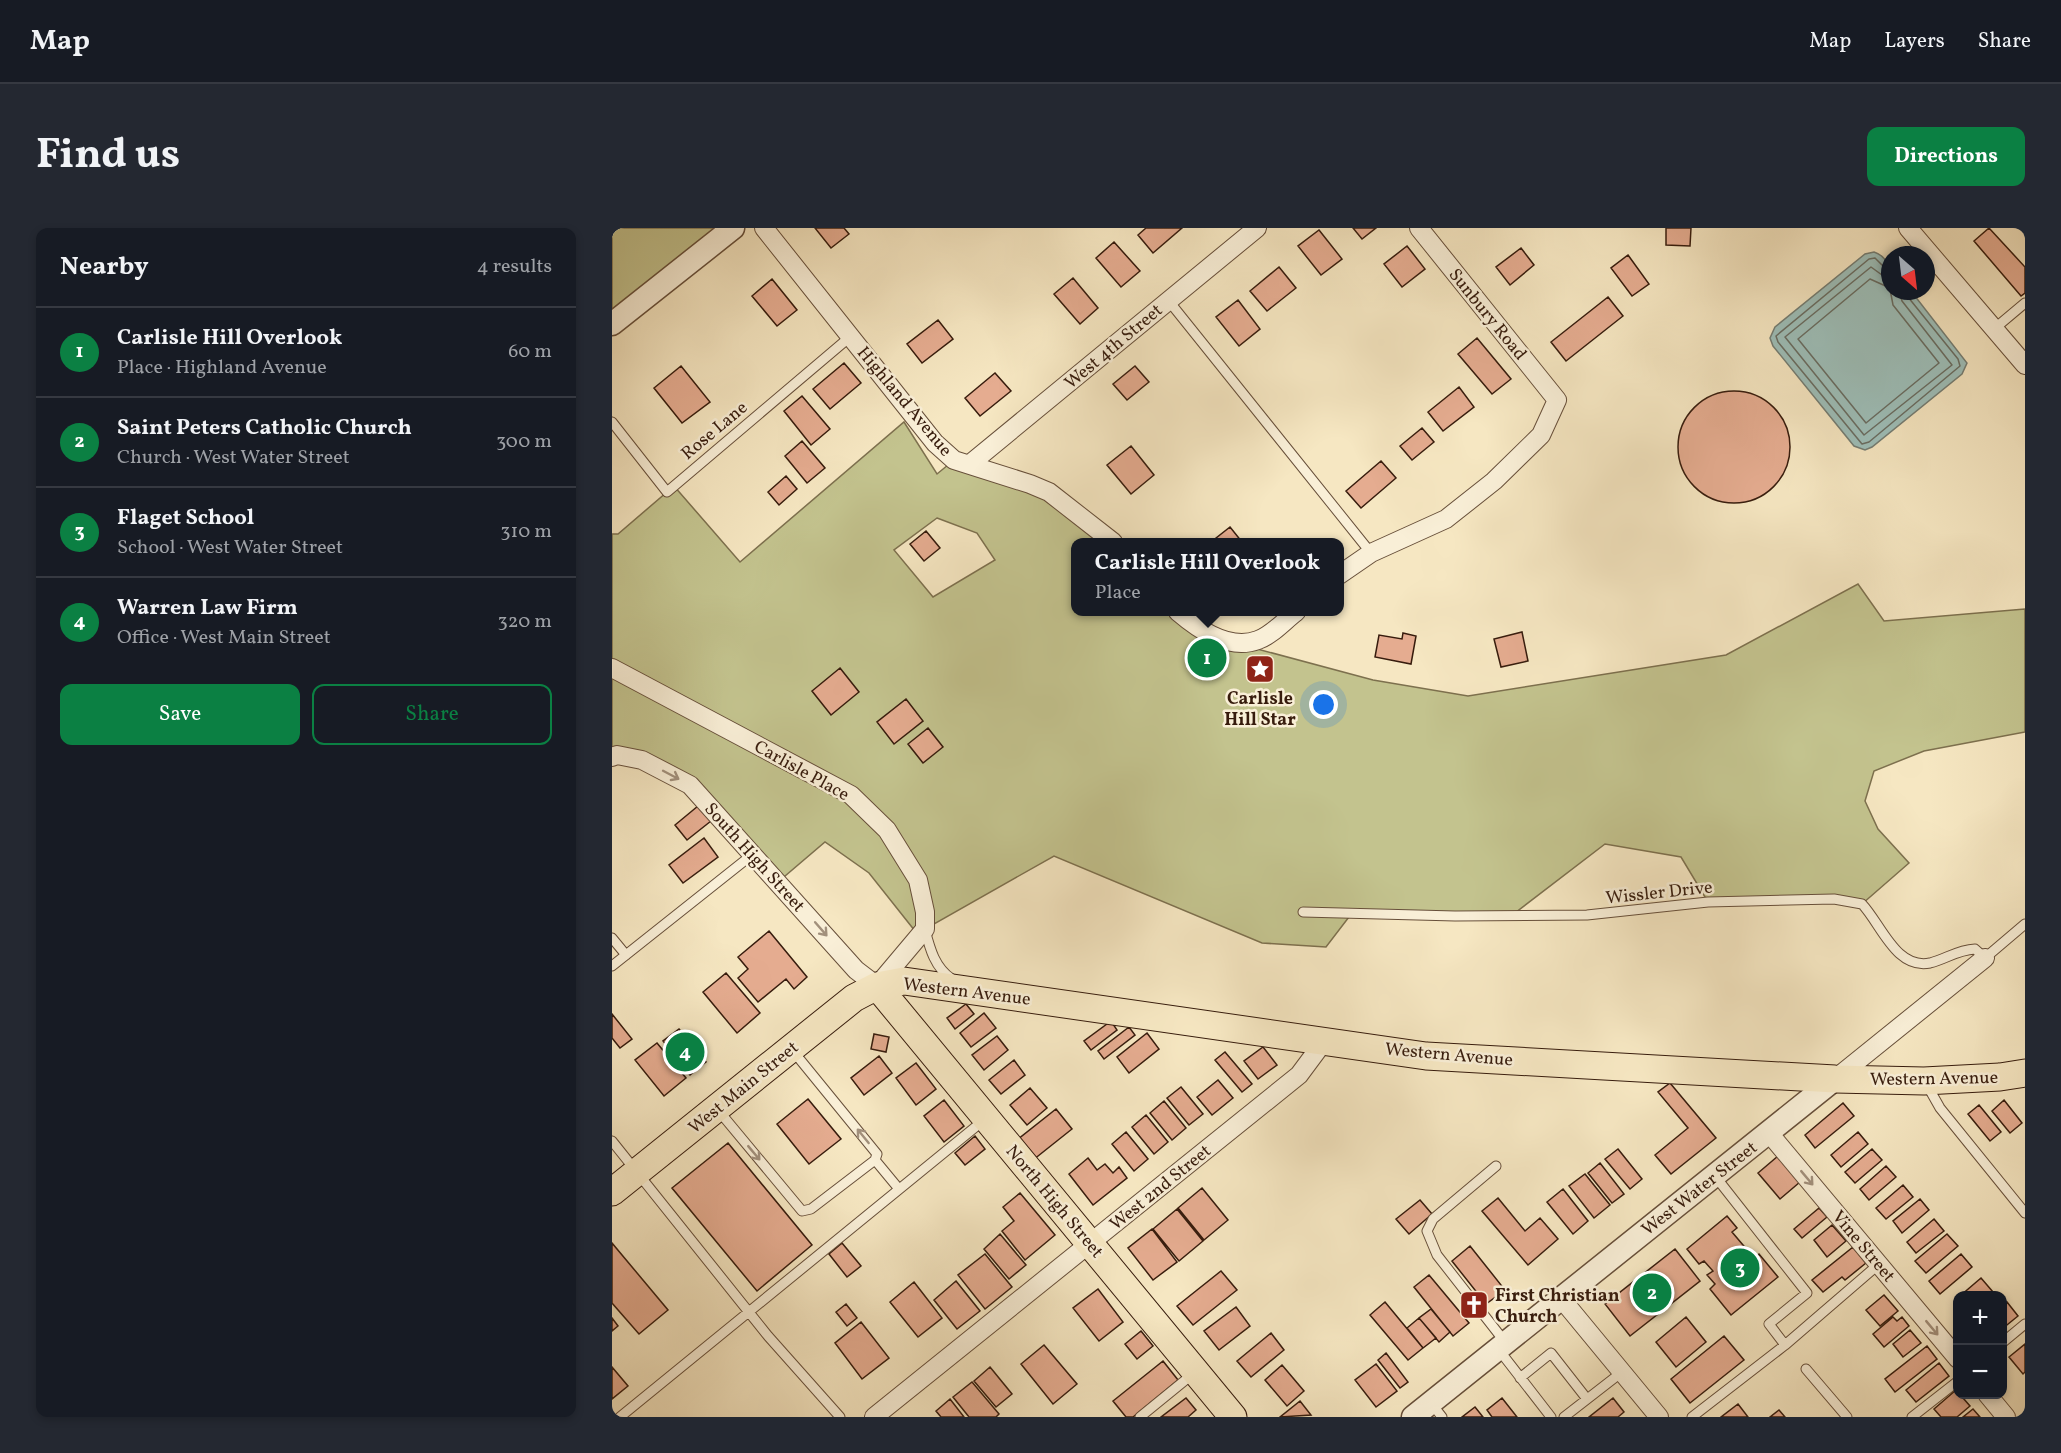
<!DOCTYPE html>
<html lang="en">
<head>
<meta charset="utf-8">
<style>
  :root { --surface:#171b24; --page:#242831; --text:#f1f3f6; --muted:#9ea1a6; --line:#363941; --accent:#0b8043 }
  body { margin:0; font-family:Vollkorn,serif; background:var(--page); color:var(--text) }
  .controls { position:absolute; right:18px; bottom:18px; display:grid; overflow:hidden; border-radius:12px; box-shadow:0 3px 9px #0003 }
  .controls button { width:54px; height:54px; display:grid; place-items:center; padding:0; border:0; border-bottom:2px solid var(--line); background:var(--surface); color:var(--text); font:30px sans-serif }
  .compass { position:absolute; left:1269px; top:18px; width:54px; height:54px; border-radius:50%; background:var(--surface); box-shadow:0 3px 9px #0003; rotate:152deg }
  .you { position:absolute; left:712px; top:477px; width:21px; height:21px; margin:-15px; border:4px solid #fff; border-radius:50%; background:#1a73e8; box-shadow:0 0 0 9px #1a73e833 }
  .badge { display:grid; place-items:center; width:39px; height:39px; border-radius:50%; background:var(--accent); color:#fff; font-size:20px; font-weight:700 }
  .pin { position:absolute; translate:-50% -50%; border:3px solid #fff; box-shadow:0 2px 6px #0006 }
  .popup { position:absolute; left:459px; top:310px; width:273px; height:78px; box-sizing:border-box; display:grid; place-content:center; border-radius:12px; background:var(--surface); filter:drop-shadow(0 2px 4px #0005); font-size:20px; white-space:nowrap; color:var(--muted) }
  .popup b { font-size:22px; color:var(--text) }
  .popup::after { content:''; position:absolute; left:50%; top:100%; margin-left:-12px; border:12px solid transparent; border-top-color:var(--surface) }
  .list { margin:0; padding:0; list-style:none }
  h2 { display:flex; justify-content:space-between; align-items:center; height:78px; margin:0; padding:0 24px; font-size:26px }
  h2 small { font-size:20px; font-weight:400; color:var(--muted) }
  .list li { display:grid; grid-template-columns:39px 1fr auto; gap:18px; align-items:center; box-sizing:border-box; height:90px; padding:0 24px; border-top:2px solid var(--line) }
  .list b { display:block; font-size:22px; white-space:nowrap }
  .list p { margin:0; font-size:20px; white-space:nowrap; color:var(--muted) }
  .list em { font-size:20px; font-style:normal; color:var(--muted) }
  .actions { display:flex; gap:12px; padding:18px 24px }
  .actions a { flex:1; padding:14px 0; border:2px solid var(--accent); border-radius:12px; text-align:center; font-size:21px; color:var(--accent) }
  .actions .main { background:var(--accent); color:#fff }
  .map { position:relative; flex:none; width:1413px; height:1189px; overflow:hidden; border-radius:12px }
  header { display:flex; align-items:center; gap:36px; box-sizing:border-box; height:84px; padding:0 30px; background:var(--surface); border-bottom:2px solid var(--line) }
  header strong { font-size:28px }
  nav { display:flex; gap:33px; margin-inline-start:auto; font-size:21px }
  .intro { display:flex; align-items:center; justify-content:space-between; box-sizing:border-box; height:144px; padding:0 36px }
  h1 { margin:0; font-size:42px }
  .button { padding:15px 27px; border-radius:12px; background:var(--accent); color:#fff; font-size:21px; font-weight:700 }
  main { display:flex; gap:36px; padding:0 36px }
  aside { flex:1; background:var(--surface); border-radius:12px; box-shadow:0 3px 9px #0003 }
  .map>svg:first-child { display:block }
  .green { fill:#c3c38e; stroke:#7d704e; stroke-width:1.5; fill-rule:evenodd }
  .water { fill:#9ebfb9; stroke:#757e74; stroke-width:1.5 }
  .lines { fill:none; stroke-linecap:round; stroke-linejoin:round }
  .shore { stroke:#6a6e63; stroke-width:1.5 }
  .building { fill:#e5ac90; stroke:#371c0d; stroke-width:1.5 }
  .service-casing { stroke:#674f3a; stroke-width:11 }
  .minor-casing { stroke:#674f3a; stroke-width:20 }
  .tertiary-casing { stroke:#674f3a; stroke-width:25 }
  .primary-casing { stroke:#371c0d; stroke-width:29 }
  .service { stroke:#f9efd7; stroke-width:9 }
  .minor { stroke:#f9efd7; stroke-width:18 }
  .tertiary { stroke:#f9efd7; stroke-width:22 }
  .primary { stroke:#f6e7c2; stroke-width:27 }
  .oneway { stroke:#a2907c }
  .labels { text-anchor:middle; stroke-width:5; stroke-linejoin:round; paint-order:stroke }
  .street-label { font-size:18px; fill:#371c0d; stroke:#f9efd7 }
  .poi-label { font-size:18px; font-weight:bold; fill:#371c0d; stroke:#f9efd7 }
</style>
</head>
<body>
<header>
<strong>Map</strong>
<nav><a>Map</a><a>Layers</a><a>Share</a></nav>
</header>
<div class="intro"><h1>Find us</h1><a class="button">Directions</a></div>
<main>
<aside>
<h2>Nearby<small>4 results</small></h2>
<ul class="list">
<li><span class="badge">1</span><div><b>Carlisle Hill Overlook</b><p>Place · Highland Avenue</p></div><em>60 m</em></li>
<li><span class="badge">2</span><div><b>Saint Peters Catholic Church</b><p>Church · West Water Street</p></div><em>300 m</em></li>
<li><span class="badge">3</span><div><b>Flaget School</b><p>School · West Water Street</p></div><em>310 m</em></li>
<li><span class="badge">4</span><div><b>Warren Law Firm</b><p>Office · West Main Street</p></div><em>320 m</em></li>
</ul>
<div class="actions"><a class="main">Save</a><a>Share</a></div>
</aside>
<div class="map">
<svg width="1413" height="1189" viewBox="0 0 1413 1189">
  <rect width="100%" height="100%" fill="#f6e7c2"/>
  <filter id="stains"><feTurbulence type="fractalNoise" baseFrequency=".00333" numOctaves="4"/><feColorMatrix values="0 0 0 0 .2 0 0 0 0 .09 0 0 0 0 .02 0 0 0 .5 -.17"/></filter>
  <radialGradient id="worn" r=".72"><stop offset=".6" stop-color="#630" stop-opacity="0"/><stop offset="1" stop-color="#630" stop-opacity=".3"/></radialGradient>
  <!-- green -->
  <path class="green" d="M0 0H106L0 96Z
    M292 194 325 246 342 232 418 256 501 314H463V384H566L623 415 761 452 856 468 1114 427 1246 356 1272 393 1413 381V504L1312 523 1262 543 1253 573 1266 601 1297 635 1250 676 1242 673 1096 674 1069 629 993 616 899 688 740 685 714 719 650 715 442 628 313 701 307 708 257 645 213 614 166 654 78 557 0 529V306H6L62 258 128 334ZM325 290 365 305 383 332 321 369 282 322Z"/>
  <!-- water -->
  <path class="water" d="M1262 24C1280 30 1278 47 1278 63H1299L1355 135 1350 146 1260 219 1253 222 1242 218 1161 118 1158 110 1163 99 1253 26Z"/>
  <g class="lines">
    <!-- shore -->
    <path class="shore" d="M1278 41 1272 39 1263 30 1257 31 1164 108 1166 114 1250 216 1257 214 1348 138 1346 131 1296 69 1294 63
      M1278 48 1270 47 1259 39 1173 109 1252 207 1340 137 1290 73 1287 63
      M1278 60 1258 51 1186 111 1254 195 1327 135 1281 77 1278 61"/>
  </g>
  <!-- building -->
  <path class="building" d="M203 0H232L237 6 219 20Z
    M534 0H570L541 25 526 7Z
    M741 0H764L750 11Z
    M1054 0H1079L1078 18 1054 17Z
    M1377 0 1413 39V65L1409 68 1362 13Z
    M707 2 730 31 709 47 686 18Z
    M502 14 528 43 509 59 484 30Z
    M795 18 813 41 790 59 772 36Z
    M909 20 922 37 898 57 884 39Z
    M1016 27 1037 56 1020 68 999 40Z
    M667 39 684 60 655 83 638 63Z
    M461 50 486 80 468 96 442 66Z
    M160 51 185 82 165 98 140 68Z
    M996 69 1011 88 954 133 939 114Z
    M626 72 648 101 627 118 604 89Z
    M326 92 341 111 310 135 295 116Z
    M865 110 899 151 880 166 846 126Z
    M232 135 249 155 218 181 201 161Z
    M69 138 98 174 70 195 42 160Z
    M523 138 537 154 515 172 501 156Z
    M383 145 399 163 368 188 353 170Z
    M847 159 862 179 831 203 816 184Z
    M1066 219a56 56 0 1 1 112 0a56 56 0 1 1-112 0Z
    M190 168 218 201 199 217 172 183Z
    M810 200 822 214 800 232 788 218Z
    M190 213 213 240 195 255 173 228Z
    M519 218 542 247 519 266 495 237Z
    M769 233 784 250 749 280 734 263Z
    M174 248 185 261 167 277 156 264Z
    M618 299 630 314H599Z
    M314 303 328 320 312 333 298 316Z
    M910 404 916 433 889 439 882 411Z
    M791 405 804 408 799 436 763 429 767 407 790 411Z
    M228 440 247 464 219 487 200 463Z
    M294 471 311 493 282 516 265 494Z
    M316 500 331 519 311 535 296 516Z
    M86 578 99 593 75 612 63 597Z
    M92 610 106 629 71 655 57 637Z
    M157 703 195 749 182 761 174 751 146 774 126 750 136 741 126 729Z
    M114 745 148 785 125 805 91 764Z
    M354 776 362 786 343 801 335 790Z
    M372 785 384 800 359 819 348 805Z
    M0 786 20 811 8 820 0 810Z
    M499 793 505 802 479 822 472 813Z
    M517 799 523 807 492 831 486 823Z
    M67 801 94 834 78 847 51 813Z
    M535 805 547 821 517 845 505 829Z
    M262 806 277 809 274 824 259 821Z
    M385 808 396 822 372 842 360 827Z
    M45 815 74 850 52 868 23 832Z
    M651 819 665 837 646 851 632 833Z
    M613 824 640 856 630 864 603 832Z
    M267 828 280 845 252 867 239 850Z
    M402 832 413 847 389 866 377 852Z
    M304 835 324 861 304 877 284 850Z
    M606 852 621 870 600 887 585 869Z
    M1058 855 1104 910 1059 946 1043 927 1076 900 1046 864Z
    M569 859 591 886 577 897 555 870Z
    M418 860 435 880 415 897 398 877Z
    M196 871 229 911 197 936 165 896Z
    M332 872 352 898 332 914 312 888Z
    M1392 872 1410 895 1398 905 1380 883Z
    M552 873 574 900 560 912 538 885Z
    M1231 875 1242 888 1203 920 1193 907Z
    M1367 877 1389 904 1378 913 1356 886Z
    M444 881 460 901 421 932 405 912Z
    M534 887 556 914 542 926 520 899Z
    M514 904 536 931 522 943 500 916Z
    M1246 904 1256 916 1229 939 1219 927Z
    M363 908 373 921 353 937 343 925Z
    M116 915 200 1017 145 1063 60 960Z
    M1006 921 1030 951 1018 961 993 931Z
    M1260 921 1270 932 1243 955 1233 944Z
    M1166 928 1188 954 1168 971 1146 945Z
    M476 930 485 942 493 936 501 945 507 939 515 950 481 977 457 946Z
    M988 935 1012 966 1000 975 976 945Z
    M1274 938 1284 949 1257 972 1248 961Z
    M973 946 998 977 982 990 957 958Z
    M1291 957 1301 969 1274 991 1264 980Z
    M590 960 616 992 592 1012 566 980Z
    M951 961 976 993 961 1006 935 974Z
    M408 965 443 1007 413 1032 390 1003 402 993 391 979Z
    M886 970 913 1003 928 990 946 1011 916 1037 870 983Z
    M1308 971 1317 982 1290 1005 1281 993Z
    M808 972 820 986 797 1006 784 991Z
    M1207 980 1215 989 1190 1010 1182 1001Z
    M565 981 591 1013 567 1033 541 1001Z
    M1115 988 1125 1000 1120 1004 1142 1030 1147 1026 1166 1049 1119 1087 1098 1061 1103 1056 1095 1047 1101 1043 1092 1033 1087 1036 1075 1021Z
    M1322 991 1332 1003 1304 1025 1295 1014Z
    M1220 997 1234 1013 1215 1029 1202 1012Z
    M540 1001 565 1034 541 1052 516 1020Z
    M388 1006 414 1037 397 1051 372 1021Z
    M1335 1006 1346 1018 1314 1045 1303 1033Z
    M0 1015 56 1082 27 1106 0 1075Z
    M230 1015 249 1038 235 1049 217 1026Z
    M858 1018 893 1062 874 1076 840 1033Z
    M1241 1019 1254 1035 1233 1052 1230 1049 1211 1064 1200 1052Z
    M1063 1021 1088 1053 1018 1108 993 1076Z
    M373 1026 400 1059 373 1081 346 1047Z
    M1349 1026 1360 1039 1328 1066 1317 1053Z
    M609 1043 625 1062 581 1097 565 1078Z
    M817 1047 857 1095 841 1108 802 1059Z
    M1369 1050 1381 1064 1377 1068H1348Z
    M344 1053 368 1083 345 1101 322 1072Z
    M302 1054 330 1090 306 1109 278 1074Z
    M486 1061 511 1094 487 1113 461 1080Z
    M1272 1067 1286 1083 1268 1098 1254 1082Z
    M773 1074 811 1120 796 1132 758 1087Z
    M1395 1074 1406 1088 1390 1101V1077Z
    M234 1076 245 1090 235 1098 224 1084Z
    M624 1079 638 1098 607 1122 592 1103Z
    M819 1081 838 1104 827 1114 807 1090Z
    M1074 1089 1094 1114 1064 1139 1044 1114Z
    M1281 1089 1285 1093 1290 1089 1297 1098 1272 1119 1261 1106Z
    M0 1090 6 1098 0 1103Z
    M807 1090 824 1110 811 1120 795 1100Z
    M249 1094 277 1130 250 1151 223 1115Z
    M1298 1102 1309 1115 1291 1129 1281 1116Z
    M529 1103 541 1118 525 1131 513 1116Z
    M659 1105 672 1122 639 1149 625 1133Z
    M1112 1108 1132 1132 1078 1175 1059 1151Z
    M1413 1116V1144L1411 1146 1397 1129Z
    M432 1117 465 1156 441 1176 409 1136Z
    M1315 1118 1325 1131 1283 1164 1273 1151Z
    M774 1125 796 1154 788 1160 766 1132Z
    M551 1133 566 1152 521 1189H514L501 1173Z
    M1327 1135 1337 1148 1304 1174 1294 1162Z
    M764 1136 785 1163 764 1179 743 1152Z
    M670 1137 692 1163 675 1178 653 1152Z
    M0 1139 16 1158 0 1171Z
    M378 1139 400 1166 384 1179 362 1153Z
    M360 1154 387 1186 384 1189H357L341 1169Z
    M1344 1162 1358 1178 1345 1189H1329L1322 1181Z
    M574 1170 584 1182 576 1189H549Z
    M890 1170 905 1189H880L875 1182Z
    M1001 1170 1012 1184 1006 1189H977Z
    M338 1171 352 1189H329L324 1183Z
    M688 1173 699 1187 668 1189Z
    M1126 1176 1136 1189H1109Z
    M863 1179 871 1189H850Z
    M1361 1181 1368 1189H1351Z
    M1167 1182 1173 1189H1158Z"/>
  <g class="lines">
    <!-- service casing -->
    <g class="service-casing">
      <path id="service" d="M556 72 759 325
        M1382 101 1413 75
        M0 194 55 264 239 108
        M691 684 843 688 975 687 1096 674 1222 671 1250 676C1269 696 1284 742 1318 735 1334 731 1345 722 1363 721L1373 730 1413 696
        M313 702C318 721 323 740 340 751
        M0 710 14 727
        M0 738 141 626
        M1315 857 1328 880 1413 985
        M106 882 190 983 199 981 263 932 265 926 181 823
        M0 913 156 1108 228 1189
        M263 932 287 961
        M884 938 821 991 815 1003 825 1027 893 1114
        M1390 1115 1413 1096
        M1173 1117 1267 1036
        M887 1122 939 1189
        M1194 1141 1235 1189
        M908 1150 939 1125 975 1171
        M819 1175 830 1189
        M8 1189 372 892
        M528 1189 582 1145
        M952 1189 1010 1144
        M1080 1189 1173 1117 1157 1096 1195 1065 1103 948
        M1300 1189 1346 1153"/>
    </g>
    <!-- minor casing -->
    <g class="minor-casing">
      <path id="minor" d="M152 0 323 215 342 232 418 256 437 264 501 314
        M1296 0 1413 137
        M358 236 645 0
        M727 347 759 325 834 291 882 253 929 207 945 172 807 0
        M566 384C587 402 617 423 646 412 660 407 672 393 684 384
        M0 440 239 567 275 602 306 652 313 684V701L265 758 244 742 78 557 30 532 5 527 0 529
        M1223 851 1373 730
        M1157 905 1346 1131
        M948 1069 1047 1189
        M1375 1166 1394 1189
        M262 1189 687 847 713 812"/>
    </g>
    <!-- tertiary casing -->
    <g class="tertiary-casing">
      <path id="tertiary" d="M0 96 121 0
        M801 1189 1223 851"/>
    </g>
    <!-- primary casing -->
    <g class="primary-casing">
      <path id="primary" d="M265 758 621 1189
        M0 964 242 770 265 758 292 753 814 828 1223 851 1312 853 1388 849 1413 845"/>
    </g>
    <!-- service -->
    <use href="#service" class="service"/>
    <!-- minor -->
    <use href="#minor" class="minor"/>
    <!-- tertiary -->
    <use href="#tertiary" class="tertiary"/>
    <!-- primary -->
    <use href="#primary" class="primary"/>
  </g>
  <!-- one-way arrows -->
  <defs><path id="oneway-shaft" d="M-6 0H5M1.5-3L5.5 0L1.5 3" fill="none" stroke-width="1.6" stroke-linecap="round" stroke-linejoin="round" transform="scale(1.5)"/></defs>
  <g class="oneway">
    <use href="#oneway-shaft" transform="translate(59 547) rotate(28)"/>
    <use href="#oneway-shaft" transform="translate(209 701) rotate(49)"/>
    <use href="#oneway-shaft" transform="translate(251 908) rotate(-129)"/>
    <use href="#oneway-shaft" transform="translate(142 925) rotate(50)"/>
    <use href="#oneway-shaft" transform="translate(1195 950) rotate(50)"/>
    <use href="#oneway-shaft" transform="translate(1320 1100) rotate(50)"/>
  </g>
  <!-- icons -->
  <defs>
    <g id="sight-square" transform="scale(1.5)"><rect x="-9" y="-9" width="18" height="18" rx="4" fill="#8f2418" stroke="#f9efd7"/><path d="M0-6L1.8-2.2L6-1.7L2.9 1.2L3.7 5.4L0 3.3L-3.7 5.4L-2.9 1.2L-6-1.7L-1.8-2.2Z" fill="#fff"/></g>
    <g id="church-square" transform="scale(1.5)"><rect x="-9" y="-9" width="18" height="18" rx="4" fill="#8f2418" stroke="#f9efd7"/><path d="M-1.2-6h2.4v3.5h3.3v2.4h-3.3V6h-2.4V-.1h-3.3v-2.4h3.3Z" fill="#fff"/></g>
  </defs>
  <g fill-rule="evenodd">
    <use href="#sight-square" x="648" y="441"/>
    <use href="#church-square" x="862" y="1077"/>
  </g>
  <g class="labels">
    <!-- street labels -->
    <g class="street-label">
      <text transform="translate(876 86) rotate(51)" y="6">Sunbury Road</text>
      <text transform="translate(501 118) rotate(-40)" y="6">West 4th Street</text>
      <text transform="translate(293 173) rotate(50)" y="6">Highland Avenue</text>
      <text transform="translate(102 202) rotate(-40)" y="6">Rose Lane</text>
      <text transform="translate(190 542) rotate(29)" y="6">Carlisle Place</text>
      <text transform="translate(143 629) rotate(48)" y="6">South High Street</text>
      <text transform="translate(1047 664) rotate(-6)" y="6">Wissler Drive</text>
      <text transform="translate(355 763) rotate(7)" y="6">Western Avenue</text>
      <text transform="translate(837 826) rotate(5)" y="6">Western Avenue</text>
      <text transform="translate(1322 850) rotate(-1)" y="6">Western Avenue</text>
      <text transform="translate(131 859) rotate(-39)" y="6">West Main Street</text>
      <text transform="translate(548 959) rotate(-39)" y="6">West 2nd Street</text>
      <text transform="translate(1087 960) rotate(-38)" y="6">West Water Street</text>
      <text transform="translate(443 973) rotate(50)" y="6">North High Street</text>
      <text transform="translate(1252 1018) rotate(50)" y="6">Vine Street</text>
    </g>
    <!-- poi labels -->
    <g class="poi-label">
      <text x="648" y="476">Carlisle<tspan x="648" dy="21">Hill Star</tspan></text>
      <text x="883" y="1073" text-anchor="start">First Christian<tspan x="883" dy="21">Church</tspan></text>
    </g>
  </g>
  <rect width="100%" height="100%" filter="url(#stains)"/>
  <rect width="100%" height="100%" fill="url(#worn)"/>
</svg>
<div class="controls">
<button>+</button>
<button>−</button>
</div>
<svg class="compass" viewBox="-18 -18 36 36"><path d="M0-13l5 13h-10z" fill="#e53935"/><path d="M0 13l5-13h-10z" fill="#9ea1a6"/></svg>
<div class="you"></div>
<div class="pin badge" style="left:595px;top:430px">1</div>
<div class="popup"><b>Carlisle Hill Overlook</b>Place</div>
<div class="pin badge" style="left:1040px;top:1065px">2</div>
<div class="pin badge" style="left:1128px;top:1040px">3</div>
<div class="pin badge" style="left:73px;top:824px">4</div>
</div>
</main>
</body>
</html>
